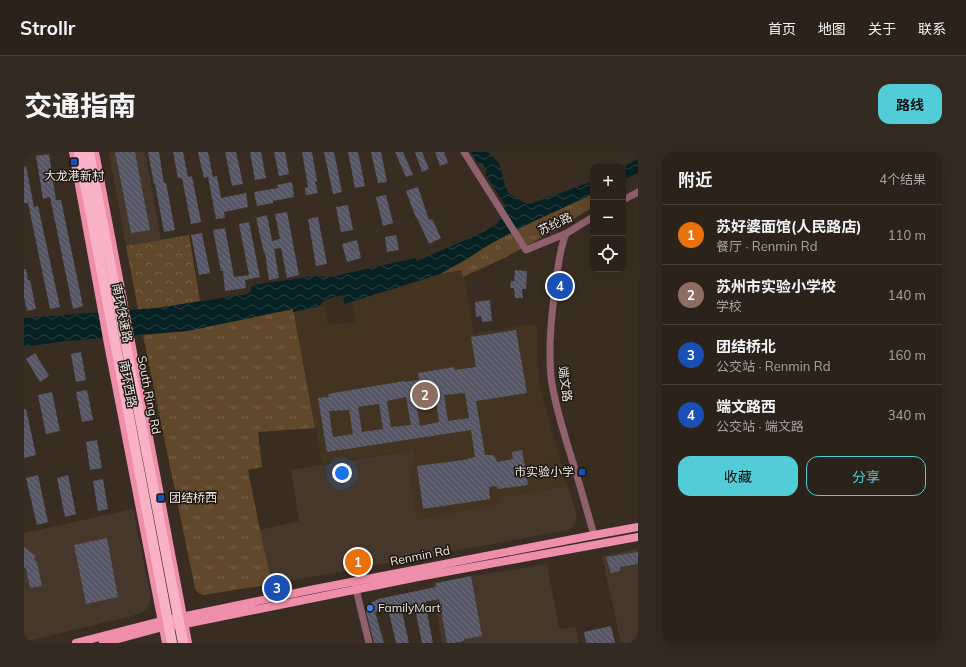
<!DOCTYPE html>
<html lang="zh">
<head>
<meta charset="utf-8">
<style>
  :root { --surface:#2b2219; --page:#332a22; --text:#f1f3f6; --muted:#a6a4a2; --line:#473f38; --accent:#52ccd6 }
  body { margin:0; font-family:Mulish,"Noto Sans SC",sans-serif; background:var(--page); color:var(--text) }
  .controls { position:absolute; right:12px; top:12px; display:grid; overflow:hidden; border-radius:8px; box-shadow:0 4px 16px #0002 }
  .controls button { width:36px; height:36px; display:grid; place-items:center; padding:0; border:0; border-bottom:1px solid var(--line); background:var(--surface); color:var(--text); font:20px sans-serif }
  .you { position:absolute; left:318px; top:321px; width:14px; height:14px; margin:-10px; border:3px solid #fff; border-radius:50%; background:#1a73e8; box-shadow:0 0 0 6px #1a73e833 }
  .badge { display:grid; place-items:center; width:26px; height:26px; border-radius:50%; background:var(--accent); color:#fff; font-size:13px; font-weight:700 }
  .pin { position:absolute; translate:-50% -50%; border:2px solid #fff; box-shadow:0 1px 4px #0006 }
  .list { margin:0; padding:0; list-style:none }
  h2 { display:flex; justify-content:space-between; align-items:center; height:52px; margin:0; padding:0 16px; font-size:17px }
  h2 small { font-size:13px; font-weight:400; color:var(--muted) }
  .list li { display:grid; grid-template-columns:26px 1fr auto; gap:12px; align-items:center; box-sizing:border-box; height:60px; padding:0 16px; border-top:1px solid var(--line) }
  .list b { display:block; font-size:15px; white-space:nowrap }
  .list p { margin:0; font-size:13px; white-space:nowrap; color:var(--muted) }
  .list em { font-size:13px; font-style:normal; color:var(--muted) }
  .actions { display:flex; gap:8px; padding:12px 16px }
  .actions a { flex:1; padding:9px 0; border:1px solid var(--accent); border-radius:12px; text-align:center; font-size:14px; color:var(--accent) }
  .actions .main { background:var(--accent); color:#111 }
  .icon { flex:none; width:22px; height:22px; fill:none; stroke:currentColor; stroke-width:2; stroke-linecap:round; stroke-linejoin:round }
  .map { position:relative; flex:none; width:614px; height:491px; overflow:hidden; border-radius:12px }
  header { display:flex; align-items:center; gap:24px; box-sizing:border-box; height:56px; padding:0 20px; background:var(--surface); border-bottom:1px solid var(--line) }
  header strong { font-size:19px }
  nav { display:flex; gap:22px; margin-inline-start:auto; font-size:14px }
  .intro { display:flex; align-items:center; justify-content:space-between; box-sizing:border-box; height:96px; padding:0 24px }
  h1 { margin:0; font-size:28px }
  .button { padding:10px 18px; border-radius:12px; background:var(--accent); color:#111; font-size:14px; font-weight:700 }
  main { display:flex; gap:24px; padding:0 24px }
  aside { flex:1; background:var(--surface); border-radius:12px; box-shadow:0 4px 16px #0002 }
  .map>svg:first-child { display:block }
  .commercial { fill:#45382b }
  .built { fill:#433321 }
  .grass { fill:url(#grass-tufts) }
  .forest { fill:url(#forest-crowns) }
  .water { fill:url(#water-waves) }
  .building { fill:url(#building-back-hatch); fill-rule:evenodd }
  .lines { fill:none; stroke-linecap:round; stroke-linejoin:round }
  .minor { stroke:#90606d; stroke-width:7 }
  .major { stroke:#ef8eab; stroke-width:8 }
  .highway-bridge { stroke:#f9b2c5; stroke-width:10 }
  .transit-dot { fill:#1a4fb4; stroke:#1c1711; stroke-width:1.5 }
  .shop-dot { fill:#3f7fe0; stroke:#1c1711; stroke-width:1.5 }
  .labels { text-anchor:middle; stroke-width:3; stroke-linejoin:round; paint-order:stroke }
  .poi-label { font-size:12px; fill:#f0e8e0; stroke:#1c1711; text-anchor:start }
  .street-label { font-size:12px; fill:#f0e8e0; stroke:#1c1711 }
</style>
</head>
<body>
<header>
<strong>Strollr</strong>
<nav><a>首页</a><a>地图</a><a>关于</a><a>联系</a></nav>
</header>
<div class="intro"><h1>交通指南</h1><a class="button">路线</a></div>
<main>
<div class="map">
<svg width="614" height="491" viewBox="0 0 614 491">
  <defs>
    <pattern id="grass-tufts" width="24" height="20" patternUnits="userSpaceOnUse"><rect width="24" height="20" fill="#62482b"/><path d="M3 7l-1-3M5 7V3M7 7l1-3M15 17l-1-3M17 17v-4M19 17l1-3" fill="none" stroke="#796249"/></pattern>
    <pattern id="forest-crowns" width="20" height="18" patternUnits="userSpaceOnUse"><rect width="20" height="18" fill="#62482b"/><path d="M2 6a3 3 0 1 1 6 0M12 15a3 3 0 1 1 6 0" fill="none" stroke="#796249"/></pattern>
    <pattern id="water-waves" width="16" height="10" patternUnits="userSpaceOnUse"><rect width="16" height="10" fill="#062124"/><path d="M0 5q4-4 8 0t8 0" fill="none" stroke="#2b4144"/></pattern>
    <pattern id="building-back-hatch" width="6" height="6" patternUnits="userSpaceOnUse"><rect width="6" height="6" fill="#565667"/><path d="M-1 5l2 2M0 0l6 6M5-1l2 2" fill="none" stroke="#6f6e7c"/></pattern>
  </defs>
  <rect width="100%" height="100%" fill="#392d21"/>
  <!-- commercial -->
  <path class="commercial" d="M85 0H121L137 88 102 94Z
    M390 298 392 311 388 315 476 345 544 334 551 356 553 368 550 374 545 378 248 432 236 378 275 369 267 318Z
    M109 357 127 446 125 454 121 458 115 462 0 490V381Z
    M614 397V491H597L578 404Z
    M523 412 535 477 552 475 555 491H418L408 431Z"/>
  <!-- built -->
  <path class="built" d="M437 118 442 132 450 181 513 172V204L515 231 521 255 544 334 476 345 475 352 393 368 385 323 388 315 392 311 390 298 298 312 269 160 301 153 304 173 332 170 328 150 416 122Z"/>
  <!-- grass -->
  <path class="grass" d="M569 42V55L528 80 482 105 439 125 437 118 416 122 466 92 508 70Z
    M269 157 291 276 234 280 238 315 224 318 236 378 248 432 180 443C176 442 173 440 171 436L119 183 163 179Z"/>
  <!-- forest -->
  <path class="forest" d="M165 83 176 149 133 156 114 157 102 94Z"/>
  <!-- water -->
  <path class="water" d="M447 0H464L475 11 482 36 484 41 495 48 503 52 509 51 569 29V42L508 70 466 92 443 107 416 122 320 152 319 143 304 147 298 150 296 154 292 155 269 160V157L163 179 42 189 0 195V166L133 156 224 142 226 140 228 133 292 124H297L302 126 391 106 393 109 462 79 474 71 481 53 462 23 463 19 458 11 453 10Z
    M614 7V21L599 28V15Z"/>
  <!-- building -->
  <path class="building" d="M91 0H111L126 78 107 81Z
    M124 0H135L140 31H142L151 78 140 80 131 32H130Z
    M149 0H159L164 25 168 24 177 70 167 72 158 26H154Z
    M174 0H184L189 25 193 24 197 46 222 41 224 55 200 60 201 66 192 67 184 25 180 26Z
    M201 0H212L219 32 208 34Z
    M226 0H237L242 26 231 28Z
    M250 0H261L265 22 255 24Z
    M278 0H288L293 29 291 30 294 41 282 43 281 36 284 35Z
    M300 0H310L318 40 309 42Z
    M324 0H334L341 34 331 36Z
    M347 0H357L363 30 354 31Z
    M371 0H379L389 23 382 25Z
    M391 0H398L405 17 398 20Z
    M411 0H420L424 11 416 14Z
    M25 2 32 48H37L59 154 49 157 26 45 19 47 12 4Z
    M2 14 10 55 14 54 36 155 26 157 4 51H0V15Z
    M268 30 270 45 249 49V51L233 54 230 40 254 36 253 33Z
    M394 35 405 68 408 67 417 86 405 92 393 66H392L382 39Z
    M362 43 369 71 359 74 352 45Z
    M324 53 329 78 317 80 312 55Z
    M263 60 275 123 263 126 257 96 250 97 255 126 245 128 241 101H240L232 66 243 63 248 89 256 87 251 62Z
    M294 65 303 112 292 114 284 67Z
    M225 70 236 125 221 128 222 136 201 139 199 119H197L189 78 201 76 210 125 225 123 215 72Z
    M178 81 186 121 175 123 167 83Z
    M372 83 375 98 363 100 361 85Z
    M333 88 337 106 323 110 318 92Z
    M0 117H2L4 128H6L12 157 3 159 0 145Z
    M491 118 503 119 502 137H498L499 146H491L490 136H486L487 129H490Z
    M466 148 468 169 458 170 457 164 452 165 451 150Z
    M492 178 503 241 452 249 461 303H469L471 305 473 310 489 307 488 300 498 298 504 333 475 337 472 334 465 335 466 347 399 357 393 314 439 308 451 305 447 278 303 300 294 246 305 245 304 242 315 240 380 229V230L395 228 394 221 430 215 431 218 452 215 447 185ZM441 241 445 266 424 269 420 243ZM382 245 387 273 367 275 363 249ZM412 249 415 270 396 274 392 251ZM355 252 359 277 338 280 334 255ZM325 258 329 282 309 285 305 259Z
    M57 200 62 228 52 230 47 202Z
    M11 201 25 224 16 230 2 207Z
    M63 238 69 268 58 270 52 240Z
    M28 240 36 279 22 282 14 243Z
    M0 257H2L12 303 0 306Z
    M73 288 78 316 66 318 62 290Z
    M14 323 24 370 13 373 2 326Z
    M44 323 52 362 41 365 33 326Z
    M79 327 84 357 74 359 69 329Z
    M83 386 94 445 62 452 50 393Z
    M0 395 12 404 10 407 13 410 18 434 6 436 2 416 0 415Z
    M614 400V412L596 415V419L587 421 582 405Z
    M447 424 458 484 440 487V489L430 491H423L415 447 401 450 409 491H398L390 452 377 455 385 491H372L364 457 351 460 360 491H350L342 459 347 451 354 447 412 435V431Z
    M587 474 591 491H562L560 480Z"/>
  <g class="lines">
    <!-- minor -->
    <path class="minor" d="M440 0 502 98 543 81 569 65
      M599 48 614 40
      M543 81C537 88 534 117 532 128 528 160 524 192 527 225 530 250 538 274 545 298 554 326 562 355 570 383
      M331 433 345 491"/>
    <!-- major -->
    <path class="major" d="M49 0 84 192 142 491
      M71 0 164 491
      M52 491 138 469 286 438 570 383 614 375
      M79 491 139 475 161 472 394 425 614 385"/>
    <!-- highway-bridge -->
    <path class="highway-bridge" d="M55 0 148 491
      M65 0 159 491"/>
  </g>
  <!-- markers -->
  <g class="transit-dot">
    <rect x="46" y="6" width="8" height="8" rx="2"/>
    <rect x="554" y="316" width="8" height="8" rx="2"/>
    <rect x="133" y="342" width="8" height="8" rx="2"/>
  </g>
  <circle class="shop-dot" cx="346" cy="456" r="4"/>
  <g class="labels">
    <!-- poi labels -->
    <g class="poi-label">
      <text x="50" y="28" text-anchor="middle">大龙港新村</text>
      <text x="550" y="324" text-anchor="end">市实验小学</text>
      <text x="145" y="350">团结桥西</text>
      <text x="354" y="460">FamilyMart</text>
    </g>
    <!-- street labels -->
    <g class="street-label">
      <text transform="translate(531 72) rotate(-25)" y="4">苏纶路</text>
      <text transform="translate(98 161) rotate(79)" y="4">南环快速路</text>
      <text transform="translate(104 232) rotate(79)" y="4">南环西路</text>
      <text transform="translate(541 232) rotate(82)" y="4">端文路</text>
      <text transform="translate(125 243) rotate(79)" y="4">South Ring Rd</text>
      <text transform="translate(396 404) rotate(-11)" y="4">Renmin Rd</text>
    </g>
  </g>
</svg>
<div class="controls">
<button>+</button>
<button>−</button>
<button><svg class="icon" aria-label="locate" viewBox="0 0 24 24"><circle cx="12" cy="12" r="6"/><path d="M12 2v4M12 18v4M2 12h4M18 12h4"/></svg></button>
</div>
<div class="you"></div>
<div class="pin badge" style="left:334px;top:410px;background:#e8710a">1</div>
<div class="pin badge" style="left:401px;top:243px;background:#8d6e63">2</div>
<div class="pin badge" style="left:253px;top:436px;background:#1a4fb4">3</div>
<div class="pin badge" style="left:536px;top:134px;background:#1a4fb4">4</div>
</div>
<aside>
<h2>附近<small>4个结果</small></h2>
<ul class="list">
<li><span class="badge" style="background:#e8710a">1</span><div><b>苏好婆面馆(人民路店)</b><p>餐厅 · Renmin Rd</p></div><em>110 m</em></li>
<li><span class="badge" style="background:#8d6e63">2</span><div><b>苏州市实验小学校</b><p>学校</p></div><em>140 m</em></li>
<li><span class="badge" style="background:#1a4fb4">3</span><div><b>团结桥北</b><p>公交站 · Renmin Rd</p></div><em>160 m</em></li>
<li><span class="badge" style="background:#1a4fb4">4</span><div><b>端文路西</b><p>公交站 · 端文路</p></div><em>340 m</em></li>
</ul>
<div class="actions"><a class="main">收藏</a><a>分享</a></div>
</aside>
</main>
</body>
</html>
